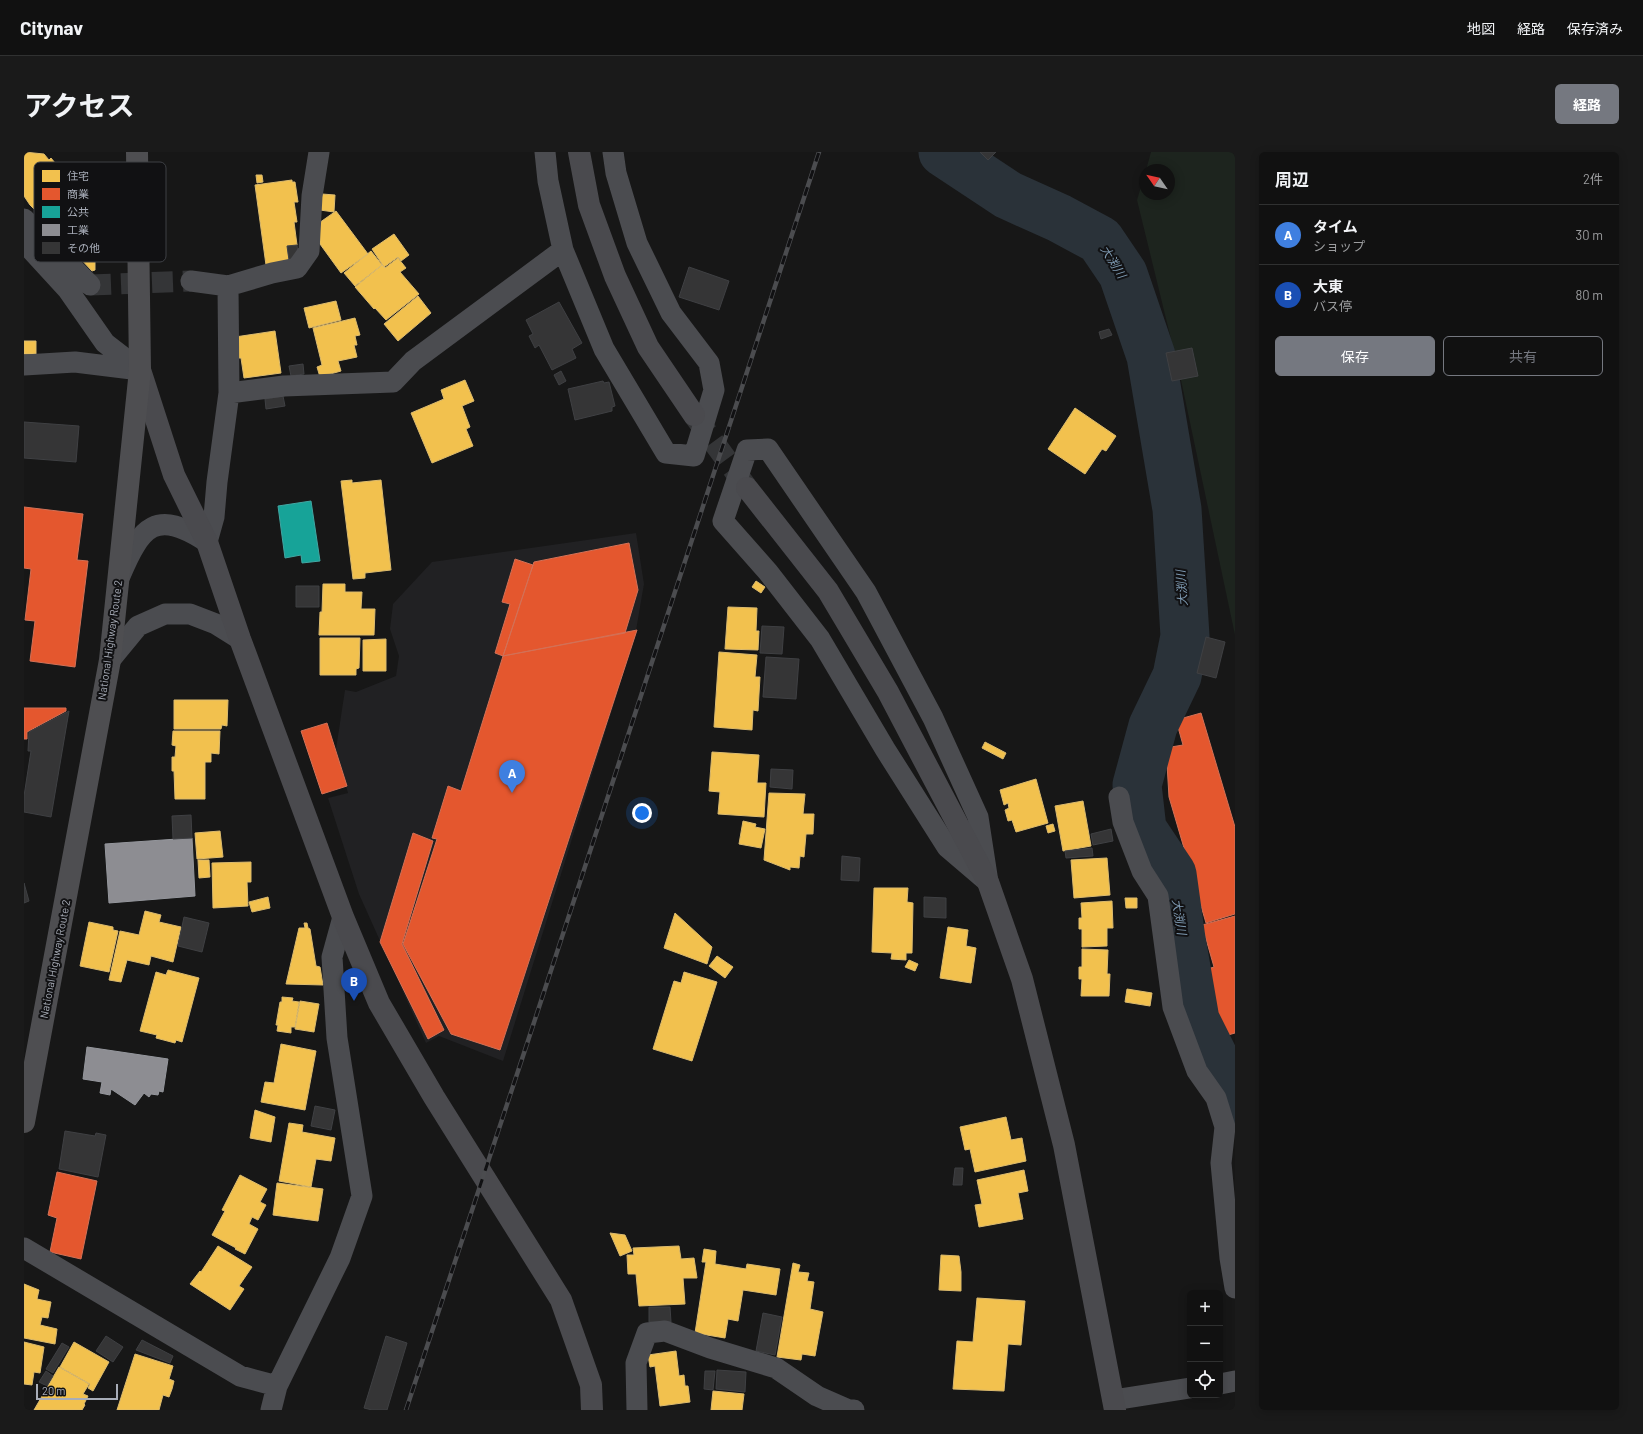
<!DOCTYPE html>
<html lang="ja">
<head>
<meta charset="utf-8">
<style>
  :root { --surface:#111; --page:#1a1a1a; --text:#f1f3f6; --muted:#9c9d9f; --line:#303131; --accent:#757880 }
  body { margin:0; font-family:Barlow,"Noto Sans JP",sans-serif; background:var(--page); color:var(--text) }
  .controls { position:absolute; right:12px; bottom:12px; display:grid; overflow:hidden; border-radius:6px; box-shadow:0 2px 10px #0003 }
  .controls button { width:36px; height:36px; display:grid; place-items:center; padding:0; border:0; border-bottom:1px solid var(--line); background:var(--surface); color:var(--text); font:20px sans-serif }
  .compass { position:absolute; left:1115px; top:12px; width:36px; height:36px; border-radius:50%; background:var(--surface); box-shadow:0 2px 10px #0003; rotate:304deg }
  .scale { position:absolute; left:12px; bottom:10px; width:82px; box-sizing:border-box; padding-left:4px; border:2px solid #a8adb8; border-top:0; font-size:11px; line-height:14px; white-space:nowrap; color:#a8adb8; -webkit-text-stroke:3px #111113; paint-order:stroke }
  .you { position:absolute; left:618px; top:661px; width:14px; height:14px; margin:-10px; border:3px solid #fff; border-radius:50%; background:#1a73e8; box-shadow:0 0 0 6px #1a73e833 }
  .badge { display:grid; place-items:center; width:26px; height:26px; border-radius:50%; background:var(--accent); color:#fff; font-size:13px; font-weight:700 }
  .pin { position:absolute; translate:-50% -33px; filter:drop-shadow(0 1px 2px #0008) }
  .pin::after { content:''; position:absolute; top:21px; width:14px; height:12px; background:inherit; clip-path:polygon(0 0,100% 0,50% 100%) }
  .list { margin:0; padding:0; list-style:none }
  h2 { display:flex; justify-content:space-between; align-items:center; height:52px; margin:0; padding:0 16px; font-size:17px }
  h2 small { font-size:13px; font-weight:400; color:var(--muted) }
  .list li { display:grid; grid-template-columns:26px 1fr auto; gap:12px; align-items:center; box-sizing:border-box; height:60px; padding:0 16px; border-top:1px solid var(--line) }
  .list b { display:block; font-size:15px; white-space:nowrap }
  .list p { margin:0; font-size:13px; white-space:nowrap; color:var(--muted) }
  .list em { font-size:13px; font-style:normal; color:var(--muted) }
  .actions { display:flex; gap:8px; padding:12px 16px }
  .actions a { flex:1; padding:9px 0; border:1px solid var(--accent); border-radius:6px; text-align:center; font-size:14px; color:var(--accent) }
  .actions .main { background:var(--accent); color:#fff }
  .icon { flex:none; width:22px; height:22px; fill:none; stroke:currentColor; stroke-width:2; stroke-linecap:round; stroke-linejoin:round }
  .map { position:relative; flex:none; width:1211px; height:1258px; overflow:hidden; border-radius:6px }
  header { display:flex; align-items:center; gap:24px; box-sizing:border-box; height:56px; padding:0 20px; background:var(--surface); border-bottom:1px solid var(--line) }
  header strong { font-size:19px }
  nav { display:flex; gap:22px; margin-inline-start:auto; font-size:14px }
  .intro { display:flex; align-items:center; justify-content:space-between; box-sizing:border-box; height:96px; padding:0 24px }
  h1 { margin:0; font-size:28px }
  .button { padding:10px 18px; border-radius:6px; background:var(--accent); color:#fff; font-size:14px; font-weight:700 }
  main { display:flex; gap:24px; padding:0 24px }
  aside { flex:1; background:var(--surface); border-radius:6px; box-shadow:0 2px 10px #0003 }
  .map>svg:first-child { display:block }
  .built { fill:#212123 }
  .green { fill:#1d241e }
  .homes { fill:#f2c14e; stroke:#dcbb6e }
  .shops { fill:#e4572e; stroke:#d27157 }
  .public { fill:#17a398; stroke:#42a6a2 }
  .industry { fill:#8d8d92; stroke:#95979d }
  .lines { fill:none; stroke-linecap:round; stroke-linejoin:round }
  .river { stroke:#2a3239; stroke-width:49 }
  .building { fill:#353536; stroke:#3f4043 }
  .street-tunnel { stroke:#343537; stroke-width:21; stroke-dasharray:21 10; stroke-linecap:butt }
  .secondary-tunnel { stroke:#343537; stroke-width:22; stroke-dasharray:22 11; stroke-linecap:butt }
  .street { stroke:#4b4c50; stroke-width:21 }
  .secondary { stroke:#4a4a4e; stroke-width:22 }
  .highway { stroke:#4e4e51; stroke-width:22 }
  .rail-casing { stroke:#4b4c4f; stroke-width:4.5 }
  .rail { stroke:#111113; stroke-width:3; stroke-dasharray:9; stroke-linecap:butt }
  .labels { text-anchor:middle; stroke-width:4; stroke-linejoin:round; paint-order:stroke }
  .street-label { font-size:11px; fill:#a8adb8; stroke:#111113 }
  .water-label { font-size:12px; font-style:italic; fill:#7f9bb3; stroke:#111113 }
  .key { fill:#111113; stroke:#3e4045; stroke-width:1 }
  .key-label { font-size:11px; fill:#a8adb8 }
</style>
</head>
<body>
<header>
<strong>Citynav</strong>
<nav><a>地図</a><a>経路</a><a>保存済み</a></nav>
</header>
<div class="intro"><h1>アクセス</h1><a class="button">経路</a></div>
<main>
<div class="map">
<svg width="1211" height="1258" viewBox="0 0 1211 1258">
  <rect width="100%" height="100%" fill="#171717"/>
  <!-- built -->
  <path class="built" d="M612 381 620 432 611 484 479 909 415 884 402 891 335 742 304 646 324 641 312 597 321 538 332 540 372 524 375 504 366 477 369 452 408 410Z"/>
  <!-- green -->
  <path class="green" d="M1127 0H1211V483L1157 228 1113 48 1121 21V42H1145V18H1122Z"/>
  <!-- homes -->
  <path class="homes" d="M0 0 20 2 25 8 27 6 40 22 36 25 65 68 61 71 67 80 48 92 20 64 18 65 6 53 0 44Z
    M232 23H238L239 30 233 31Z
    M268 28V30H271L274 50H270L273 70H270L273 93 263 94 265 111 242 113 231 33Z
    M298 42 311 43 310 60 296 58Z
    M312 59 344 102 317 121 296 92 295 71Z
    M370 82 385 103 377 109 374 105 360 115 348 97Z
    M71 95V118L68 119 54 104Z
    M347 99 358 113 331 134 320 121Z
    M374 106 382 116 376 120 395 142 362 168 351 156 350 157 331 135 358 113 361 116Z
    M394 144 407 161 374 189 360 172Z
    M312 149 317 168 285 176 280 156Z
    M331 166 336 183 331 184 333 193H330L333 205 314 209 317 219 296 225 293 215 298 213 289 176Z
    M251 179 257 221 220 226 217 206H214L211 185Z
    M0 189H12V202H0Z
    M441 228 450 249 438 254 446 275 442 277 449 294 408 311 387 261 420 247 417 238Z
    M1051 256 1092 284 1082 299 1078 297 1061 322 1024 297Z
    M328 328V331L357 328 367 418 341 421V426L329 427 317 329Z
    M732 429 741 435 737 441 728 435Z
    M299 432H321V440H338L337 457H351L350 483H295L296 460H298Z
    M704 455 733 456 732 479H735L734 498 701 497Z
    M296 486H336L335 516 332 517V523H296Z
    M362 487V519H339V488Z
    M695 500 733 503 731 525H736L734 559 729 558 728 578 690 575Z
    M150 548H204L203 574 198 573 197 577H150Z
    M149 579H196L195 602 187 601V610H181V647H151L150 619H148V605H151L152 594 148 593Z
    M961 590 982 601 979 607 958 596Z
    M688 600 735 603 733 631H742L740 665 694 662 696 640 685 639Z
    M1012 627 1024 671 992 680 988 668 984 669 981 658 985 656 984 651 980 653 976 638Z
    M745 641 781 642 779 662H790L789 682H782L780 705 776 704 775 716 766 715V718L740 708Z
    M1059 649 1067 694 1039 699 1031 654Z
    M719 669 732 672 731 675 741 677 737 696 715 692Z
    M1029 672 1031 679 1024 681 1022 674Z
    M196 679 199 705 173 707 171 681Z
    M1083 706 1086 743 1050 746 1047 708Z
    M174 708H185L186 725 175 726Z
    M227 710V730H223L224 754 189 756 188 711Z
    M850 736H884L883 750 889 751 888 801H882V808L867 807 868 801 848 800Z
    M244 745 246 756 228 760 225 750Z
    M1101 746H1113V756H1102Z
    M1088 749 1089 776H1083V794L1058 795V777H1055V766H1058L1057 751Z
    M121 759 137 763 135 770 157 775 149 810 127 804 125 813 103 808 97 830 85 828 96 779 115 783Z
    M651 761 688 795 683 812 640 796Z
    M65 770 89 775V778L94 779 85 820 56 814Z
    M280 771H283L284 776 286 777 292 814 296 815 299 833 262 832 275 776H281Z
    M924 775 944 778 942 794 952 796 947 831 916 826Z
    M1058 797 1084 798 1083 822H1086L1085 844H1057L1058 827H1055V815H1058Z
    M693 804 709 815 701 826 685 814Z
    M885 808 894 812 891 819 881 815Z
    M144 818 175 826 158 890 152 888 151 891 132 886 133 883 116 879 132 820 142 823Z
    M660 820 693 830 668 909 629 897 650 829 657 831Z
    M1103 837 1128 841 1126 854 1101 850Z
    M258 845 269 846 268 849 275 850 271 875H267V881L253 879 254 873H252L256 850H258Z
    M276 849 295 852 290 880 271 877Z
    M257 892 292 899 281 958 237 950 241 930 250 931Z
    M231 958 251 965 247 990 226 986Z
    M982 965 987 988 998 986 1002 1009 951 1020 946 997 941 998 936 975Z
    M265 971 279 973 278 980 311 986 307 1009 292 1007 287 1035 255 1029Z
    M1000 1018 1004 1039 994 1041 999 1067 955 1075 951 1053 958 1052 953 1028Z
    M216 1023 243 1037 236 1050 242 1053 234 1068 228 1065 225 1072 234 1077 221 1102 211 1097 212 1096 188 1083 201 1059 198 1058Z
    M253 1031 299 1037 294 1069 249 1063Z
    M586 1081 601 1083 608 1099 596 1104Z
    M194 1094 228 1115 215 1134 220 1137 206 1158 166 1132 176 1119 177 1120Z
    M655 1094 657 1107 670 1106 673 1126H659L661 1152 615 1154 612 1122H604L603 1103H610L609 1096Z
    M680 1097 692 1099 691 1112 722 1117 723 1112 756 1117 752 1143 719 1138 714 1169 704 1167 701 1186 671 1181 682 1110H678Z
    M917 1103 935 1104 937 1120V1139L915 1138Z
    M769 1111 776 1113 774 1120 785 1121 783 1129 790 1130 786 1157 799 1160 791 1204 778 1202 777 1208 753 1205Z
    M0 1132 15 1138 13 1147 27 1150 24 1166 18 1165 16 1173 33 1177 31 1192 0 1186Z
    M953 1146 1001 1149 997 1193 984 1192 980 1239 929 1237 933 1189 949 1190Z
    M0 1190 20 1195 16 1221 10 1220 8 1233 0 1232Z
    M50 1190 85 1210 69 1239 64 1236 66 1232 36 1215Z
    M652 1199 655 1224 660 1223 661 1234H664L666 1250 636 1254 631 1214 626 1215 624 1203Z
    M111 1202 149 1214 145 1227 150 1229 148 1237 145 1245 139 1243 135 1258H93Z
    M35 1215 65 1232 59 1242 64 1244 60 1252 61 1253 58 1258H10Z
    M689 1239 720 1242 718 1258H687Z"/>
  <!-- shops -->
  <path class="shops" d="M0 355 59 362 53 408 64 409 51 515 6 509 11 469 1 468 7 417 0 416Z
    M605 391 614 438 601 481 479 504 510 410Z
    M491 407 509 413 479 504 471 501 486 452 478 450Z
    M613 478 476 898 427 882 379 792 413 687 408 686 424 634 437 639 479 504Z
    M0 556H42V559L3 580V587H0Z
    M1177 561 1211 675V762L1182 771 1145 645 1143 612 1147 595 1159 593 1152 568Z
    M303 571 323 634 298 642 277 579Z
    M389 681 409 689 378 792 420 878 404 887 356 790Z
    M1211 764V881L1197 885 1177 819 1190 815 1178 773Z
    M33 1020 73 1029 57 1107 26 1100 33 1066 24 1063Z"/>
  <!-- public -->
  <path class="public" d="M287 349 296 409 278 411 277 403 261 406 254 354Z"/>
  <!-- industry -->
  <path class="industry" d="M168 686 171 744 85 751 81 692Z
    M63 895 144 907 139 940 135 939 134 943 127 942 125 945 120 941 111 953 87 937 86 943 76 941 78 930 59 927Z"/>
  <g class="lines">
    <!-- river -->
    <path class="river" d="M919 0 984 43 1035 66 1076 88 1099 122 1127 204 1153 357 1161 484 1153 524 1129 574 1113 633 1118 677 1148 722 1157 787 1171 868 1211 948"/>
  </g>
  <!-- building -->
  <path class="building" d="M956 0H972L964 8Z
    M273 93 274 101 265 108 263 94Z
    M665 115 705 129 695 158 655 145Z
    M535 150 558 191 548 197 552 206 528 218 515 193 511 196 505 184 509 182 502 168Z
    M1085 177 1088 183 1077 187 1075 180Z
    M1168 196 1174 224 1148 229 1142 201Z
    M279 212 280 222 267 224 265 214Z
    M537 219 542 229 535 233 530 223Z
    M579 229 580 231 585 230 591 254 588 255V259L551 268 544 237Z
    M259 244 261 254 242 257 241 247Z
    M0 270 55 274 52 310 0 306Z
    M272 434H295V455H272Z
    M738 474 760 475 758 502 736 501Z
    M1182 485 1201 490 1192 526 1173 521Z
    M742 505 775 507 772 547 739 545Z
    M45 559 27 665 0 660V644L7 599H4L5 580Z
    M747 617 769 618 768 637 746 635Z
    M167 663 168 686 149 687 148 664Z
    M1087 677 1089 689 1069 693 1067 682Z
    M1068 696 1069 704 1042 706 1041 699Z
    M818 704 836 706 835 729 817 728Z
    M0 731 5 749 0 751Z
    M900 745 922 746V766L900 765Z
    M160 765 185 771 178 800 154 794Z
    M291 954 311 958 307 978 287 974Z
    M41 979 71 984 72 981 82 983 74 1025 35 1017Z
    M931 1016H939L938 1033H929Z
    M625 1155H646L647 1170H625Z
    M739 1161 758 1165 751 1203 732 1199Z
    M82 1184 99 1195 89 1210 72 1199Z
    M362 1184 383 1191 363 1258H348L340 1256Z
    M118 1188 149 1204 146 1211 112 1198Z
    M38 1191 45 1195 29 1221 22 1217Z
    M693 1218 722 1220 721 1240 692 1237Z
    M22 1219 29 1224 23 1234 15 1230Z
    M681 1219H691L689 1238 680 1237Z"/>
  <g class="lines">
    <!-- street-tunnel -->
    <path class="street-tunnel" d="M66 133 167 129"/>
    <!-- secondary-tunnel -->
    <path class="secondary-tunnel" d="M670 263 723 336"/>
    <!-- street -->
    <path class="street" d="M521 0 524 29 539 98 580 197 642 301 670 304 690 238 685 211 647 161 613 91 592 21 589 0
      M0 67 66 133
      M0 90 44 138 81 191 116 218
      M167 129 204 134
      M0 213 51 210 116 218
      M205 241 260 234 369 230 389 209 539 98
      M744 297 842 440 909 566 954 665 964 730 923 695 861 597 796 487 744 420 699 369 723 298Z
      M96 424C117 374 132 356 183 390L190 365 193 330 205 241 204 134 248 121 273 116 285 99 288 44 295 0
      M86 508 114 474 141 462H166L192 472 216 487
      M1095 645 1099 670 1118 719 1134 744 1149 855 1173 919 1192 946 1201 975 1197 1011 1206 1106 1211 1136
      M0 1096 216 1224 253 1234
      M1196 1232 1211 1229
      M1089 1248 1166 1236
      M247 1258 253 1234 316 1106 338 1044 313 886 308 805 319 765
      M613 1258 612 1211 623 1181 641 1179 686 1196 752 1216 793 1244 825 1258H830"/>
    <!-- secondary -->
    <path class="secondary" d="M555 0 565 53 591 124 624 195 670 263
      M116 218 150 323 183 390 216 487 319 765 355 851 410 945 537 1148 567 1233 568 1258
      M723 336 804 439 864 540 964 730 998 827 1040 993 1091 1258"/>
    <!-- highway -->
    <path class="highway" d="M0 970 86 508 116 218 113 0"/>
    <!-- rail casing -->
    <g class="rail-casing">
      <path id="rail" d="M382 1258 500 901 795 0"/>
    </g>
    <!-- rail -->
    <use href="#rail" class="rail"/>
  </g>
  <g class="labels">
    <!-- street labels -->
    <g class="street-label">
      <text transform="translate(86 488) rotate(-82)" y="4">National Highway Route 2</text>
      <text transform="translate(31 807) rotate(-79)" y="4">National Highway Route 2</text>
    </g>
    <!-- water labels -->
    <g class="water-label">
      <text transform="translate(1089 110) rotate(58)" y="4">大渕川</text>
      <text transform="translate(1158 436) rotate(-94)" y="4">大渕川</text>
      <text transform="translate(1155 765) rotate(81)" y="4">大渕川</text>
    </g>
  </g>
  <!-- legend -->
  <rect x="10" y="10" width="132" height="100" rx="6" class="key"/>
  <rect x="18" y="18" width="18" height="12" fill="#f2c14e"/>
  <rect x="18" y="36" width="18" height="12" fill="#e4572e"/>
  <rect x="18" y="54" width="18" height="12" fill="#17a398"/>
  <rect x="18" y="72" width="18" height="12" fill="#8d8d92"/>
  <rect x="18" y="90" width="18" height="12" fill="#353536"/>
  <g class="key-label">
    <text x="43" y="28">住宅</text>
    <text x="43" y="46">商業</text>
    <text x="43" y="64">公共</text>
    <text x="43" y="82">工業</text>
    <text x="43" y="100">その他</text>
  </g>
</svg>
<div class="controls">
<button>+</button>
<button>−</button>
<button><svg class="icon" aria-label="locate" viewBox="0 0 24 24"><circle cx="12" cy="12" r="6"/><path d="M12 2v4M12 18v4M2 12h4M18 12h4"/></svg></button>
</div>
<svg class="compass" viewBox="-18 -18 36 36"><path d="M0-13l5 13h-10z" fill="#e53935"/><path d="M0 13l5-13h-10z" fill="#9c9d9f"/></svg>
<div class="scale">20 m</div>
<div class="you"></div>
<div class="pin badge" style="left:488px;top:641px;background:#3f7fe0">A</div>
<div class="pin badge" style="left:330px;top:849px;background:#1a4fb4">B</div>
</div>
<aside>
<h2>周辺<small>2件</small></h2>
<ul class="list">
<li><span class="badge" style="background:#3f7fe0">A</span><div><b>タイム</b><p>ショップ</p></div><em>30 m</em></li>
<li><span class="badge" style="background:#1a4fb4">B</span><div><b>大東</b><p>バス停</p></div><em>80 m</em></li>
</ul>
<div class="actions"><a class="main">保存</a><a>共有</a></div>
</aside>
</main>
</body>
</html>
